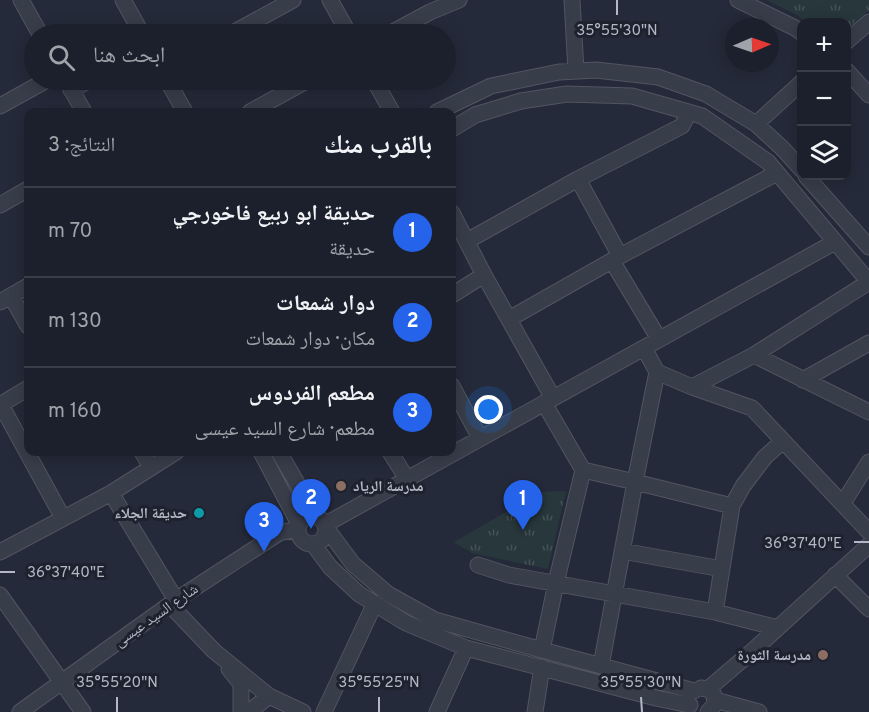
<!DOCTYPE html>
<html lang="ar">
<head>
<meta charset="utf-8">
<style>
  :root { --surface:#1c202c; --page:#252834; --text:#f1f3f6; --muted:#a0a3a9; --line:#3a3e48; --accent:#2563eb }
  body { margin:0; font-family:Overpass,"Noto Naskh Arabic",sans-serif; background:var(--page); color:var(--text); direction:rtl }
  .controls { position:absolute; right:18px; top:18px; display:grid; overflow:hidden; border-radius:12px; box-shadow:0 3px 15px #0003 }
  .controls button { width:54px; height:54px; display:grid; place-items:center; padding:0; border:0; border-bottom:2px solid var(--line); background:var(--surface); color:var(--text); font:30px sans-serif }
  .compass { position:absolute; left:725px; top:18px; width:54px; height:54px; border-radius:50%; background:var(--surface); box-shadow:0 3px 15px #0003; rotate:88deg }
  .you { position:absolute; left:489px; top:410px; width:21px; height:21px; margin:-15px; border:4px solid #fff; border-radius:50%; background:#1a73e8; box-shadow:0 0 0 9px #1a73e833 }
  .badge { display:grid; place-items:center; width:39px; height:39px; border-radius:50%; background:var(--accent); color:#fff; font-size:20px; font-weight:700 }
  .pin { position:absolute; translate:-50% -50px; filter:drop-shadow(0 2px 3px #0008) }
  .pin::after { content:''; position:absolute; top:32px; width:21px; height:18px; background:inherit; clip-path:polygon(0 0,100% 0,50% 100%) }
  .list { margin:0; padding:0; list-style:none }
  h2 { display:flex; justify-content:space-between; align-items:center; height:78px; margin:0; padding:0 24px; font-size:26px }
  h2 small { font-size:20px; font-weight:400; color:var(--muted) }
  .list li { display:grid; grid-template-columns:39px 1fr auto; gap:18px; align-items:center; box-sizing:border-box; height:90px; padding:0 24px; border-top:2px solid var(--line) }
  .list b { display:block; font-size:22px; white-space:nowrap }
  .list p { margin:0; font-size:20px; white-space:nowrap; color:var(--muted) }
  .list em { font-size:20px; font-style:normal; color:var(--muted) }
  .icon { flex:none; width:33px; height:33px; fill:none; stroke:currentColor; stroke-width:2; stroke-linecap:round; stroke-linejoin:round }
  .map { position:relative; flex:none; width:869px; height:712px; overflow:hidden; direction:ltr }
  .search { position:absolute; background:var(--surface); box-shadow:0 3px 15px #0003; left:24px; top:24px; width:432px; height:66px; display:flex; align-items:center; gap:15px; box-sizing:border-box; padding:0 21px; border-radius:33px; color:var(--muted); font-size:22px }
  .panel { position:absolute; background:var(--surface); box-shadow:0 3px 15px #0003; left:24px; top:108px; width:432px; height:348px; border-radius:12px; direction:rtl }
  .map>svg:first-child { display:block }
  .park { fill:url(#park-tufts) }
  .lines { fill:none; stroke-linecap:round; stroke-linejoin:round }
  .minor-casing { stroke:#515562; stroke-width:17 }
  .minor { stroke:#383d4a; stroke-width:15 }
  .ticks { fill:none; stroke:#b4b8c6; stroke-width:2 }
  .education-dot { fill:#8d6e63; stroke:#1e222f; stroke-width:2 }
  .culture-dot { fill:#0f9aa8; stroke:#1e222f; stroke-width:2 }
  .labels { text-anchor:middle; stroke-width:6; stroke-linejoin:round; paint-order:stroke }
  .poi-label { font-size:15px; font-weight:bold; fill:#b4b8c6; stroke:#1e222f; text-anchor:end }
  .street-label { font-size:15px; fill:#b4b8c6; stroke:#1e222f }
  .ticks-label { font-size:15px; text-anchor:middle; fill:#b4b8c6; stroke:#1e222f; stroke-width:6; stroke-linejoin:round; paint-order:stroke }
</style>
</head>
<body>
<div class="map">
<svg width="869" height="712" viewBox="0 0 869 712">
  <defs>
    <pattern id="park-tufts" width="24" height="20" patternUnits="userSpaceOnUse" patternTransform="scale(1.5)"><rect width="24" height="20" fill="#28373c"/><path d="M3 7l-1-3M5 7V3M7 7l1-3M15 17l-1-3M17 17v-4M19 17l1-3" fill="none" stroke="#455257"/></pattern>
  </defs>
  <rect width="100%" height="100%" fill="#252a3a"/>
  <!-- park -->
  <path class="park" d="M767 0H869V10L847 29 846 22H806L797 15Z
    M566 491 548 569 472 553 454 542 541 492Z"/>
  <g class="lines">
    <!-- minor casing -->
    <g class="minor-casing">
      <path id="minor" d="M21 0 40 34
        M123 0 142 34
        M330 0 349 34
        M572 0 576 71
        M738 0 795 28 802 33
        M231 34 293 0
        M389 34 430 12 459 0
        M846 42 869 22
        M846 70 869 95
        M66 80 84 112
        M167 80 185 112
        M374 80 392 112
        M71 90 90 80
        M0 106 47 80
        M250 112 308 80
        M437 112 491 86 559 72 596 70 658 77 706 94 756 124 782 148 802 170
        M756 124 802 82
        M452 129 475 115 521 101 567 94 632 96 702 116 768 162 869 282 754 355 692 387 657 372
        M806 176 869 247
        M578 179 620 256
        M0 205 28 189
        M452 213 484 275 553 398
        M467 241 578 179 682 126 689 112
        M612 261 659 339
        M452 295 484 275
        M11 296 28 326
        M0 302 28 286
        M509 319 620 256 777 173
        M644 348 657 372 635 482 732 506 715 612 778 628
        M754 355 869 412
        M803 380 869 343
        M452 386 480 438
        M692 387 752 408 869 532
        M544 403 583 470 635 482 601 666
        M0 405 28 388
        M1 405 63 518
        M142 452 151 467
        M261 452 299 524
        M279 452 316 516
        M390 452 407 479
        M111 493 176 600
        M843 503 869 462
        M732 506 743 486 765 457 783 441
        M298 530a14 14 0 1 1 28 0a14 14 0 1 1-28 0Z
        M326 524 835 242
        M327 529 353 564 388 594 435 620 542 650 694 691
        M313 544 330 567 359 594 406 623 466 648 656 698 690 705
        M622 551 722 569
        M0 552 111 493 176 452
        M478 565 509 575 715 612
        M835 575 869 609
        M0 595 83 712
        M170 605 214 651 269 696 303 712
        M542 650 556 583 583 470
        M229 669 241 684V712
        M701 688 708 689 714 695 715 704 708 712
        M708 689 749 654 869 545
        M715 700 759 712
        M20 712 176 600 279 533 298 529
        M249 712 269 696
        M324 712 375 603
        M437 712 466 648
        M535 712 542 667"/>
    </g>
    <!-- minor -->
    <use href="#minor" class="minor"/>
  </g>
  <!-- ticks -->
  <path class="ticks" d="M617 0V15M854 542H869M0 572H15M117 697V712M379 697V712M641 697 642 712"/>
  <!-- markers -->
  <g class="education-dot">
    <circle cx="341" cy="486" r="6"/>
    <circle cx="823" cy="655" r="6"/>
  </g>
  <circle class="culture-dot" cx="199" cy="513" r="6"/>
  <g class="labels">
    <!-- poi labels -->
    <g class="poi-label">
      <text x="353" y="491" text-anchor="start">مدرسة الرياد</text>
      <text x="187" y="518">حديقة الجلاء</text>
      <text x="811" y="660">مدرسة الثورة</text>
    </g>
    <!-- street labels -->
    <g class="street-label">
      <text transform="translate(156 615) rotate(-35)" y="5">شارع السيد عيسى</text>
    </g>
  </g>
  <g class="ticks-label">
    <text x="617" y="35">35°55'30"N</text>
    <text x="803" y="548">36°37'40"E</text>
    <text x="66" y="577">36°37'40"E</text>
    <text x="117" y="687">35°55'20"N</text>
    <text x="379" y="687">35°55'25"N</text>
    <text x="641" y="687">35°55'30"N</text>
  </g>
</svg>
<div class="controls">
<button>+</button>
<button>−</button>
<button><svg class="icon" aria-label="layers" viewBox="0 0 24 24"><path d="M12 4l9 5-9 5-9-5zM3 14l9 5 9-5"/></svg></button>
</div>
<svg class="compass" viewBox="-18 -18 36 36"><path d="M0-13l5 13h-10z" fill="#e53935"/><path d="M0 13l5-13h-10z" fill="#a0a3a9"/></svg>
<div class="you"></div>
<div class="pin badge" style="left:523px;top:530px">1</div>
<div class="pin badge" style="left:311px;top:529px">2</div>
<div class="pin badge" style="left:264px;top:552px">3</div>
<div class="search"><svg class="icon" aria-label="search" viewBox="0 0 24 24"><circle cx="10" cy="10" r="6"/><path d="M15 15l6 6"/></svg>ابحث هنا</div>
<section class="panel">
<h2>بالقرب منك<small>النتائج: 3</small></h2>
<ul class="list">
<li><span class="badge">1</span><div><b>حديقة ابو ربيع فاخورجي</b><p>حديقة</p></div><em>70 m</em></li>
<li><span class="badge">2</span><div><b>دوار شمعات</b><p>مكان · دوار شمعات</p></div><em>130 m</em></li>
<li><span class="badge">3</span><div><b>مطعم الفردوس</b><p>مطعم · شارع السيد عيسى</p></div><em>160 m</em></li>
</ul>
</section>
</div>
</body>
</html>
